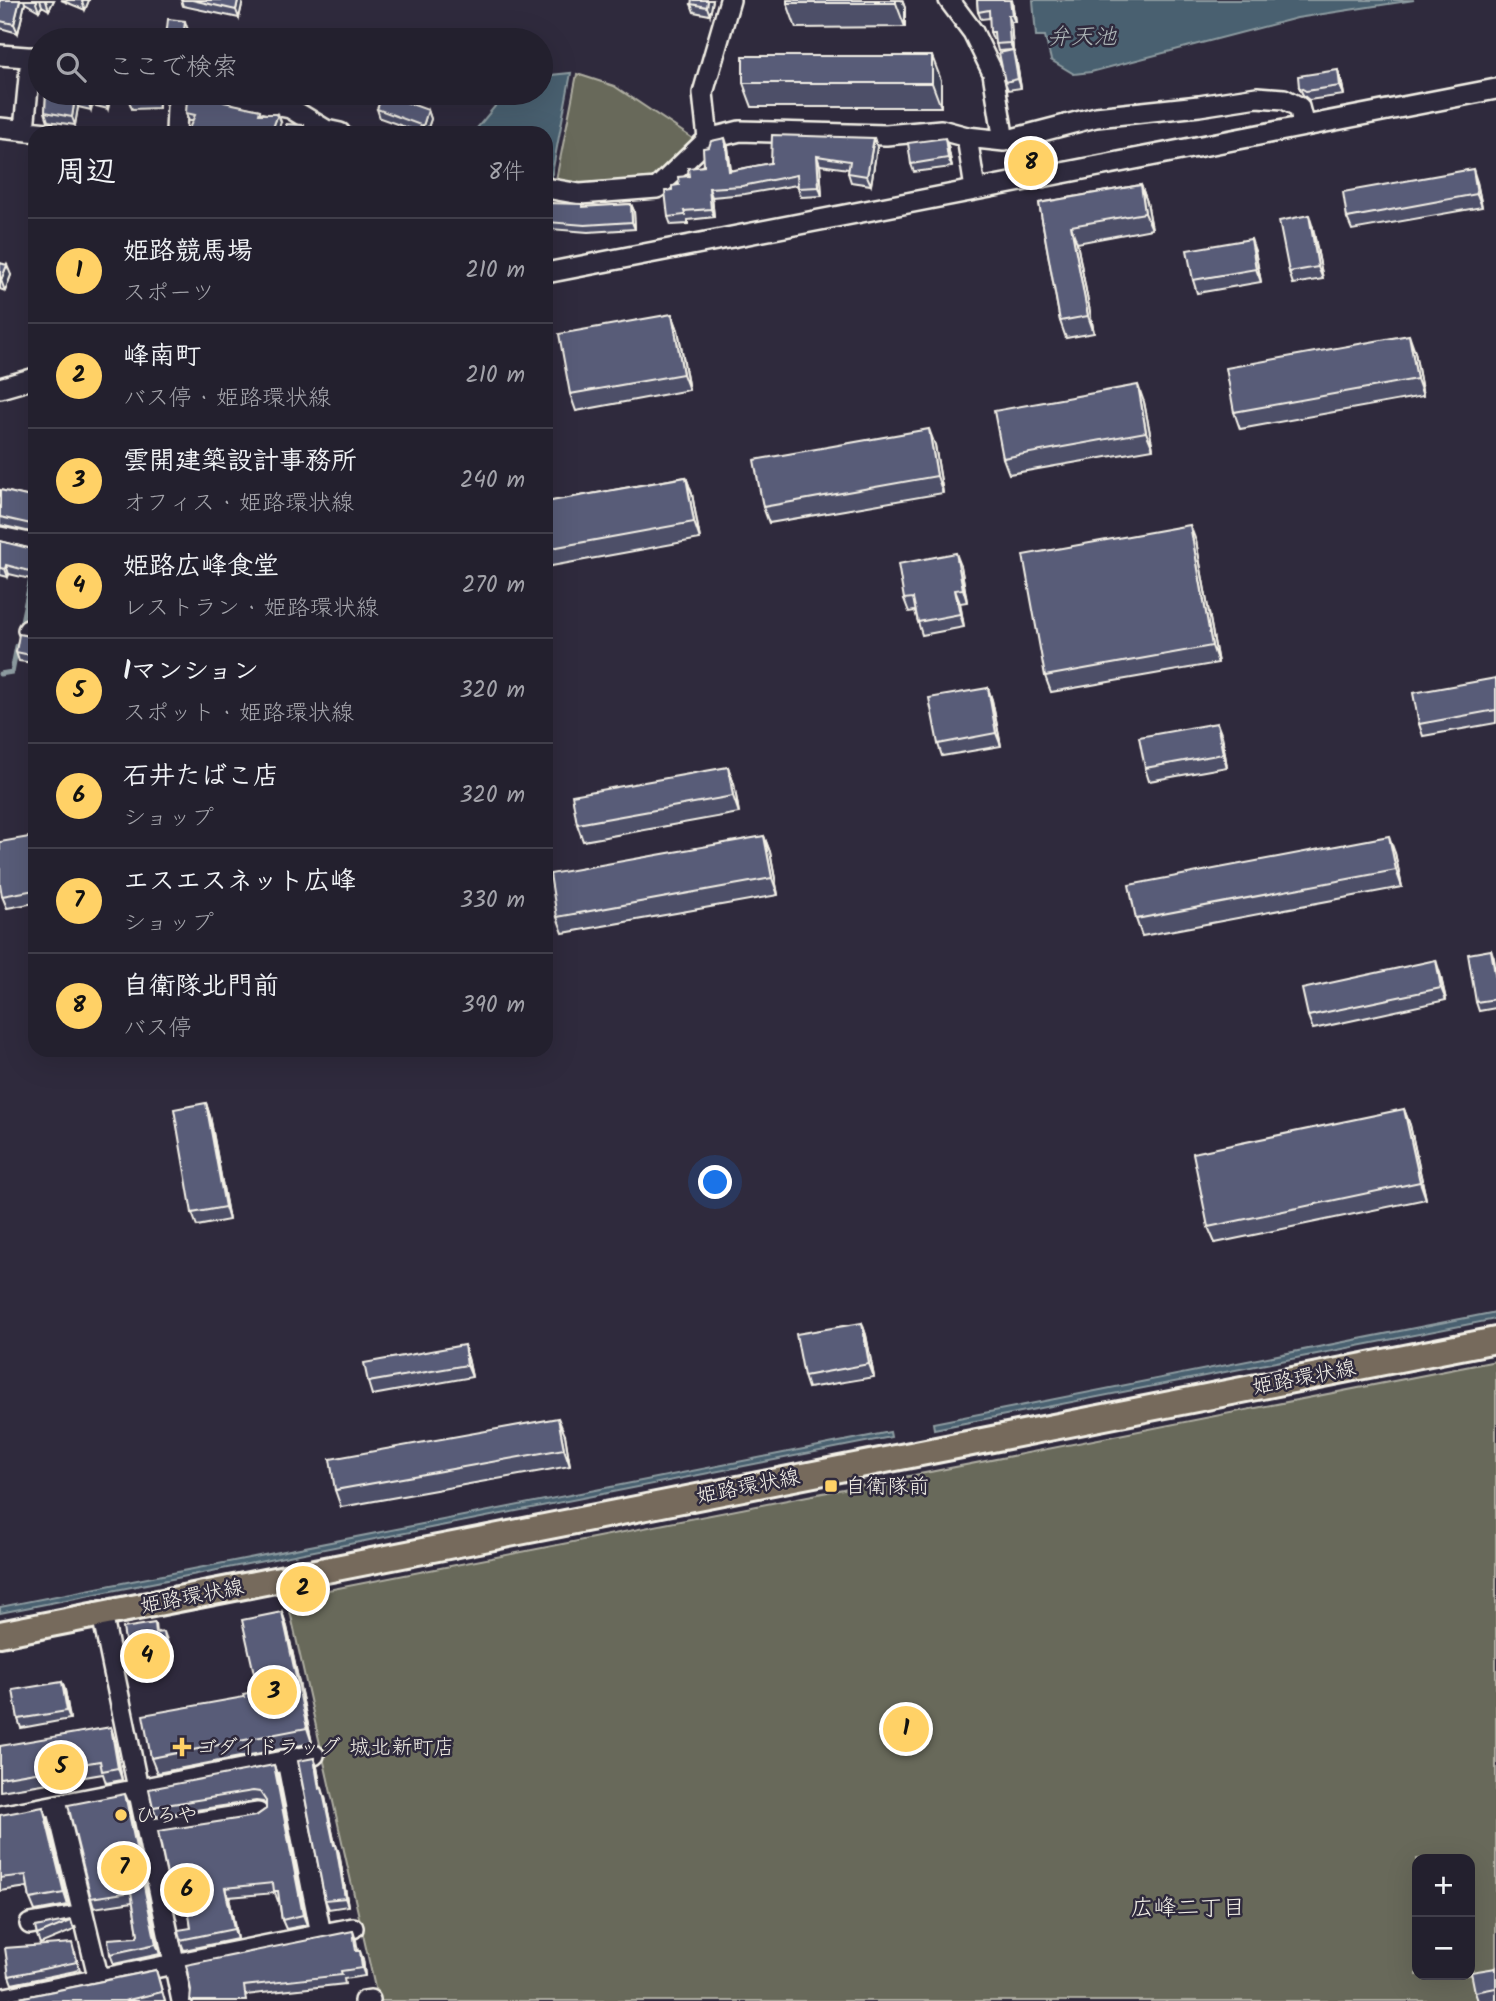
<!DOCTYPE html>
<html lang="ja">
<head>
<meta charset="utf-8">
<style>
  :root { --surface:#23202e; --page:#2f2d3a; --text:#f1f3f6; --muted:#a3a3aa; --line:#403e4a; --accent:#ffd166 }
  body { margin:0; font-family:Kalam,"Klee One",sans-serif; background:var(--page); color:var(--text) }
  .controls { position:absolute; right:21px; bottom:21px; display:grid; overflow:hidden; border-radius:14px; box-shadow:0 7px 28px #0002 }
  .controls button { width:63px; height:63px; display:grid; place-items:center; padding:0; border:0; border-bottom:2px solid var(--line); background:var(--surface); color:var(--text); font:35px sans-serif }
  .you { position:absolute; left:716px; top:1183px; width:24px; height:24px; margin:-18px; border:5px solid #fff; border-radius:50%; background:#1a73e8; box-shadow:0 0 0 10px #1a73e833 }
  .badge { display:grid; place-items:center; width:46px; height:46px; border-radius:50%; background:var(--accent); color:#111; font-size:23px; font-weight:700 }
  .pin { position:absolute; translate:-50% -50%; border:4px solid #fff; box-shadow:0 2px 7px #0006 }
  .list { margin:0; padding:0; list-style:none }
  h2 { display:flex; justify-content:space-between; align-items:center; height:91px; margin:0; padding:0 28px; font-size:30px }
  h2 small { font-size:23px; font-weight:400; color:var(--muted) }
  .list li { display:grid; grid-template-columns:46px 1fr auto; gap:21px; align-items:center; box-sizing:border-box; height:105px; padding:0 28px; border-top:2px solid var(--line) }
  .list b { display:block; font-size:26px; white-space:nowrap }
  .list p { margin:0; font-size:23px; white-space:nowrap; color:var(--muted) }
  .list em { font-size:23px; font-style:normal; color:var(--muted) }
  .icon { flex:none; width:38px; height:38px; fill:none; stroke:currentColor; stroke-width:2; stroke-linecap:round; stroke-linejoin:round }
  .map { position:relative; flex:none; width:1496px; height:2001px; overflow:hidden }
  .search { position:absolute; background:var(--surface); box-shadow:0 7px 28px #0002; left:28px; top:28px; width:525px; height:77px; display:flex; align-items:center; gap:18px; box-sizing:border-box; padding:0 24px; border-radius:38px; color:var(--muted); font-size:26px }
  .panel { position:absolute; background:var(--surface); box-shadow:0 7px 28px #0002; left:28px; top:126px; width:525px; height:931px; border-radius:21px }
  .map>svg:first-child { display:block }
  .green { fill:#67695a; stroke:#aeada1; stroke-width:2; fill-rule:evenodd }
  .water { fill:#486170; stroke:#8d9ba0; stroke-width:2 }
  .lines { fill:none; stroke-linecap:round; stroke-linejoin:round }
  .stream { stroke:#8d9ba0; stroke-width:5 }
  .minor-casing { stroke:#f4f1e8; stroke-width:24 }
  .major-casing { stroke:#f4f1e8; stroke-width:30 }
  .minor { stroke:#2f2a3d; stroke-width:19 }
  .major { stroke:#766a5c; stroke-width:24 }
  .wall { fill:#4d4f67; stroke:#f4f1e8; stroke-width:2 }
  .shaded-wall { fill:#3e4054; stroke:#f4f1e8; stroke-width:2 }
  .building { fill:#595c78; stroke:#f4f1e8; stroke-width:2 }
  .poi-dot { fill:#ffd166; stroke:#2f2a3d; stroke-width:2.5 }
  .labels { text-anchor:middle; stroke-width:5; stroke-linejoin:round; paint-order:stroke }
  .street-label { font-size:21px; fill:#f4f1e8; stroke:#2f2a3d }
  .poi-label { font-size:21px; fill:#f4f1e8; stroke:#2f2a3d; text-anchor:start }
  .water-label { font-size:23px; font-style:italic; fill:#afb7b8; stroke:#2f2a3d }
  .neighbourhood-label { font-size:23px; fill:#f4f1e8; stroke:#2f2a3d }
</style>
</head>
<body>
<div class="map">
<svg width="1496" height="2001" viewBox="0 0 1496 2001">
  <rect width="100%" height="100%" fill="#2f2a3d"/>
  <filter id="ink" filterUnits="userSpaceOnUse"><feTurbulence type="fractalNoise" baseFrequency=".0143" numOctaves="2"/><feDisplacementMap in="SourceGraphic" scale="14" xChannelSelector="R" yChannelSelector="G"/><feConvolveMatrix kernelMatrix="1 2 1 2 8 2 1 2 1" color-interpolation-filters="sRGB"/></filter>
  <g filter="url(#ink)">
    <!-- green -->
    <path class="green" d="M577 74 614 86 698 142 648 185H555Z
      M1496 1361V2001H378L287 1598ZM1417 1859H1470V1975H1417Z"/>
    <!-- water -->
    <path class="water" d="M1033 0H1414L1297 18 1091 72 1074 74 1051 60 1045 36H1036Z
      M571 73 550 184H546V133H473L501 99 502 93H541V76Z
      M1496 1312V1319L934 1429 933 1423Z
      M890 1432 891 1437 0 1613V1607Z"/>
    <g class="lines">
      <!-- stream -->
      <path class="stream" d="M20 630 32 574
        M0 674 12 672 17 646"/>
      <!-- minor casing -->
      <g class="minor-casing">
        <path id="minor" d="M949 0 973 32 993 73 1004 141
          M0 55 40 58
          M217 93 290 108 326 130 340 133
          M0 128 47 133
          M24 129 31 57
          M176 133 177 108 181 93
          M967 137 975 189
          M708 139 703 93 730 0
          M546 188 580 194 657 188 708 139 740 131 886 135 941 130 967 137 1004 141 1096 117 1199 106 1257 97 1284 99 1299 107 1304 126
          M546 273 1496 89
          M0 388 35 378
          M0 537 34 544
          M28 630 35 628
          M102 1614 182 2001
          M287 1761 321 1934
          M57 1806 99 1980
          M0 1816 314 1755
          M147 1830 258 1813
          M30 1924 83 1915
          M0 1999 353 1928
          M364 2001 370 2000"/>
      </g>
      <!-- major casing -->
      <g class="major-casing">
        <path id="major" d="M0 1634 1496 1340"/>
      </g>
      <!-- minor -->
      <use href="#minor" class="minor"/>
      <!-- major -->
      <use href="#major" class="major"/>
    </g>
    <!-- wall -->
    <path class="wall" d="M0 0H54L49 10 42 6 39 11 25 3 18 33 0 28Z
      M61 0H89L85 10Z
      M181 0H243L239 18 183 6Z
      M713 0 710 15 694 12 691 4Z
      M787 0H902L905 8V27L796 28 787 3Z
      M977 0H1012L1015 22H1011L1013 50 1016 58 1021 88 1008 90 1005 82 1011 50 998 51 995 39H993L990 32V18L981 19 978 12Z
      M188 30 187 40H168L166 37Z
      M1341 79 1344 95 1309 100 1303 95 1299 87Z
      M941 80V107H752L743 83Z
      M46 93H111L108 109 92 105 91 110 78 107 75 125 48 121 45 112Z
      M128 93H158L159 108 132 109 129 101Z
      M226 103 260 110 261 114H278L281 122 192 121H189L186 113Z
      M377 109 428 110 431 119 426 133H422L380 118Z
      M874 138 877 147 871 185 851 182 848 173 849 169 820 165 822 196 801 197 797 185 745 194 712 197 714 217 688 220V224L671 225 668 217 672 190 689 176 728 147 731 171 771 163Z
      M948 146 952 167 914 172 911 164Z
      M1477 182 1482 207 1352 230 1347 218Z
      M1141 185 1147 202 1152 229 1077 243 1094 333 1066 338 1060 321 1039 203Z
      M546 203 583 207 631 204 634 211 635 229 588 232 551 229 550 237H546Z
      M1313 228 1323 279 1293 284 1289 272Z
      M1255 251 1261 282 1197 293 1193 280Z
      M0 263 11 275 5 291 0 289Z
      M672 314 678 330 689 390 576 411 570 394Z
      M1415 352 1423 396 1240 429 1234 412Z
      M1144 402 1153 449 1009 474 1003 458Z
      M935 445 943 493 769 523 763 507Z
      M686 477 692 494 700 539 546 567V502Z
      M0 490 35 498V533L0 525Z
      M0 541 28 548 34 580 9 574 8 577 0 575Z
      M1196 541 1218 663 1051 692 1045 676Z
      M961 566 967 602 960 603 964 627 922 635 918 622 915 611 909 612 904 599Z
      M35 637V663L19 661 16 652Z
      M1496 678V723L1423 736 1419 724Z
      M988 688 992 700 1001 746 942 756 938 744Z
      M1222 736 1227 767 1149 781 1145 768Z
      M728 767 734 784 739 813 583 841 577 824Z
      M35 836V903L7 908 2 896Z
      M764 836 770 852 778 895 563 933 557 917Z
      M1395 853 1402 887 1142 936 1136 919Z
      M1494 959 1496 971V1008L1479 1011 1476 1002Z
      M1440 973 1446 1000 1313 1029 1308 1016Z
      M206 1103 210 1116 229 1220 197 1226 192 1213Z
      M1404 1109 1410 1125 1426 1199 1215 1243 1208 1227Z
      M862 1323 866 1335 874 1377 808 1388 804 1376Z
      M468 1358 472 1377 372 1395 368 1382Z
      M565 1435 570 1466 341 1507 335 1490Z
      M282 1612 287 1627 312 1743 157 1773 151 1758 244 1697 258 1691Z
      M158 1632 167 1640 171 1669 132 1675 129 1666Z
      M62 1682 65 1690 70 1719 21 1728 18 1719Z
      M115 1740 122 1780 106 1783 103 1774 0 1791V1746Z
      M314 1758 317 1767 321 1789 325 1797 335 1845H336L339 1853 348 1906 329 1909 325 1900Z
      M274 1765 277 1775 307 1925 286 1929 282 1920 279 1901H278L275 1893 229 1897 237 1939 184 1950 180 1940 191 1928 188 1904H184L183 1902 174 1903 171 1893 256 1816 266 1809V1806L263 1802 256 1801 156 1816 153 1807Z
      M129 1803 160 1954 114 1964 110 1954 137 1937 138 1934 133 1902 94 1908 91 1898Z
      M0 1815 48 1819 68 1905 35 1911 30 1899 28 1887 0 1891Z
      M71 1920 74 1930 40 1944 37 1935Z
      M353 1931 356 1940 358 1951 363 1959 365 1976 344 1979 345 1984 190 2001Z
      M75 1952 80 1970 12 1984 9 1976Z
      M1496 1968V2001H1478L1475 1992Z
      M156 1970 165 2001H5Z"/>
    <!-- shaded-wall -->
    <path class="shaded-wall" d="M20 0H24L25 3 18 33 14 24Z
      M38 0H40L42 6 39 11 36 3Z
      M46 0H54L49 10 46 1Z
      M82 0H89L85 10 82 1Z
      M238 0H243L239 18 236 10Z
      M708 0H713L710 15 707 7Z
      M896 0H902L905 8V27L896 3Z
      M1010 0H1012L1015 22 1012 15Z
      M1008 15 1011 22 1013 50 1010 43Z
      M185 21 188 30 187 40H183V39Z
      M1013 50 1016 58 1021 88 1018 79Z
      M932 56 941 80V107L932 83Z
      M1338 70 1341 79 1344 95 1340 86Z
      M106 93H111L108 109 105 100Z
      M156 93H158L159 108 156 99Z
      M89 96 92 105 91 110 88 101Z
      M75 98 78 107 75 125 72 117Z
      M428 110 431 119 426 133H425L423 126Z
      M278 114 281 122 277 133H271Z
      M725 138 728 147 732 180 729 171Z
      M874 138 877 147 871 185 867 176Z
      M945 138 948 146 952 167 948 158Z
      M817 156 820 165 822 196 819 187Z
      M1473 169 1477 182 1482 207 1477 194Z
      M1141 185 1147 202 1152 229 1145 213Z
      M709 188 712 197 714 217 711 209Z
      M631 204 634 211 635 229 632 222Z
      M1309 215 1313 228 1323 279 1318 267Z
      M548 222 551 229 550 237 548 230Z
      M1071 226 1077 243 1094 333 1088 316Z
      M1251 239 1255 251 1261 282 1256 269Z
      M7 265 11 275 5 291 1 280Z
      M672 314 678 330 689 390 683 374Z
      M1409 335 1415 352 1423 396 1417 379Z
      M1138 385 1144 402 1153 449 1146 432Z
      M929 429 935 445 943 493 937 476Z
      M686 477 692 494 700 539 694 522Z
      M1190 525 1196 541 1218 663 1212 646Z
      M956 553 961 566 967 602 963 589Z
      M6 565 9 574 8 577 5 569Z
      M955 590 960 603 964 627 960 614Z
      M988 688 992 700 1001 746 996 733Z
      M1217 723 1222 736 1227 767 1223 754Z
      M728 767 734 784 739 813 733 796Z
      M764 836 770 852 778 895 772 878Z
      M1389 836 1395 853 1402 887 1396 870Z
      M1491 950 1494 959 1496 971V980Z
      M1436 960 1440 973 1446 1000 1441 988Z
      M206 1103 210 1116 229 1220 225 1207Z
      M1404 1109 1410 1125 1426 1199 1420 1182Z
      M862 1323 866 1335 874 1377 869 1364Z
      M464 1345 468 1358 472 1377 467 1365Z
      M558 1418 565 1435 570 1466 564 1449Z
      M282 1612 287 1627 312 1743 307 1728Z
      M164 1632 167 1640 171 1669 168 1661Z
      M62 1682 65 1690 70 1719 67 1711Z
      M111 1727 115 1740 122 1780 118 1768Z
      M314 1758 317 1767 322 1797 319 1789Z
      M274 1765 277 1775 307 1925 303 1915Z
      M322 1788 325 1797 337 1854 334 1845Z
      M125 1794 129 1803 160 1954 156 1944Z
      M43 1807 48 1819 68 1905 64 1893Z
      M336 1845 339 1853 348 1906 345 1898Z
      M225 1888 229 1897 237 1939 234 1929Z
      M360 1951 363 1959 365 1976 362 1968Z"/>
    <!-- building -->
    <path class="building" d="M0 0H20L14 24 0 21Z
      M192 0H238L236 10Z
      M692 0H708L707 7 691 4Z
      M787 0H896V3H787Z
      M977 0H1010L1012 15H1008L1010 43 995 44 994 32H990L989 10 978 12Z
      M168 19 185 21 183 39 166 37Z
      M1013 50 1018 79 1005 82 999 53Z
      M743 56H932V83H743Z
      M1338 70 1340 86 1306 91 1299 87 1298 76Z
      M46 93H106L105 100 89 96 88 101 75 98 72 117 45 112Z
      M128 93H156V99L129 101Z
      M192 93H199L225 100 224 102 260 110 259 114H278L271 133H187L195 115 186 113 187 98 191 99Z
      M383 94 428 110 423 126 377 109Z
      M286 124 304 125 303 133H287Z
      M772 135 874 138 867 176 848 173 850 161 817 156 819 187 798 188 797 175 742 186 709 188 711 209 684 211 685 215 668 217 665 191 672 190V186L679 185 678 177 689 176 688 168 704 166 703 148 709 147 711 141 725 138 729 171 771 163Z
      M945 138 948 158 911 164 908 143Z
      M1473 169 1477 194 1347 218 1343 192Z
      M1141 185 1145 213 1071 226 1088 316 1060 321 1039 203Z
      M546 203 582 204V207L631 204 632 222 585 225 548 222V230H546Z
      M1309 215 1318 267 1289 272 1279 221Z
      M1251 239 1256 269 1193 280 1187 250Z
      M0 263 7 265 1 280H0Z
      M672 314 683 374 570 394 559 334Z
      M1409 335 1417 379 1234 412 1226 368Z
      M1138 385 1146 432 1003 458 994 411Z
      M929 429 937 476 763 507 754 460Z
      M686 477 694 522 546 549V502Z
      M0 490 35 498V525L0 517Z
      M1190 525 1212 646 1045 676 1023 555Z
      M0 541 28 548 35 547V584L33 572 6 565 5 569 0 568Z
      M956 553 963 589 955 590 960 614 918 622 913 598 904 599 898 564Z
      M19 634 35 637V656L16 652Z
      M1496 678V710L1419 724 1413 693Z
      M988 688 996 733 938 744 929 698Z
      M1217 723 1223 754 1145 768 1139 737Z
      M728 767 733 796 577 824 572 795Z
      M35 836V890L2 896 0 884V842Z
      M764 836 772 878 557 917 550 874Z
      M1389 836 1396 870 1136 919 1129 885Z
      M1491 950 1496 980V999L1476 1002 1468 954Z
      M1436 960 1441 988 1308 1016 1302 989Z
      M206 1103 225 1207 192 1213 174 1109Z
      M1404 1109 1420 1182 1208 1227 1193 1153Z
      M862 1323 869 1364 804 1376 796 1334Z
      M464 1345 467 1365 368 1382 364 1363Z
      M558 1418 564 1449 335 1490 330 1459Z
      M282 1612 307 1728 151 1758 143 1715 244 1697 243 1694 258 1691 242 1620Z
      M155 1623 156 1633 164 1632 168 1661 129 1666 123 1628Z
      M62 1682 67 1711 18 1719 13 1690Z
      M111 1727 118 1768 102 1771 100 1761 0 1778V1746Z
      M314 1758 319 1789 322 1788 334 1845H336L345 1898 325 1900 298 1761Z
      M274 1765 303 1915 282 1920 278 1891H274L273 1883 225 1888 234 1929 180 1940 178 1930 191 1928 186 1894 180 1895V1892L171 1893 158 1831 256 1816 266 1809V1801L260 1792 253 1791 153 1807 149 1789Z
      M125 1794 156 1944 110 1954 108 1939 137 1937 138 1934 131 1892 91 1898 68 1805Z
      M43 1807 64 1893 30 1899 26 1875 0 1878V1815Z
      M71 1920V1921L37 1935 35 1927Z
      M353 1931 356 1951H360L362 1968 341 1971 342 1975 244 1986 246 2001H190L191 1990 186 1965Z
      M72 1943 77 1962 9 1976 5 1948Z
      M1496 1968V1988L1475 1992 1471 1972Z
      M156 1970 162 1992 124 2001H5Z"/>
  </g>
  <!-- markers -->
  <g class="poi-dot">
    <rect x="824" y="1479" width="14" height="14" rx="3.5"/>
    <path d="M178.5 1736.5h7v7h7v7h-7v7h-7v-7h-7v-7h7z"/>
    <circle cx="121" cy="1815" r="7"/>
  </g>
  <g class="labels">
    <!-- street labels -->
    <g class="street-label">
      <text transform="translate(1304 1377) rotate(-11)" y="7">姫路環状線</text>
      <text transform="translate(748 1486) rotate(-11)" y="7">姫路環状線</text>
      <text transform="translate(192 1596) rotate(-11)" y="7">姫路環状線</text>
    </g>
    <!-- poi labels -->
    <g class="poi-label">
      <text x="845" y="1493">自衛隊前</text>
      <text x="196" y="1754">ゴダイドラッグ 城北新町店</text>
      <text x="135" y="1822">ひろや</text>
    </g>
    <!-- water labels -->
    <g class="water-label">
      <text x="1082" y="44">弁天池</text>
    </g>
    <!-- neighbourhood labels -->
    <g class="neighbourhood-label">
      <text x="1188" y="1915">広峰二丁目</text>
    </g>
  </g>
</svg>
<div class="controls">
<button>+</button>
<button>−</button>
</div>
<div class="you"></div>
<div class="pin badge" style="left:906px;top:1729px">1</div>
<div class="pin badge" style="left:303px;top:1589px">2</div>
<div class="pin badge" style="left:274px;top:1692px">3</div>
<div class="pin badge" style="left:147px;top:1656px">4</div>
<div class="pin badge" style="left:61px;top:1767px">5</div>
<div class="pin badge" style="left:187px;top:1890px">6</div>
<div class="pin badge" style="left:124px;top:1868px">7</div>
<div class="pin badge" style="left:1031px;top:163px">8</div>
<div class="search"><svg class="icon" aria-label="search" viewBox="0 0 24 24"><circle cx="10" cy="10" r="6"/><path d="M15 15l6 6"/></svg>ここで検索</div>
<section class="panel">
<h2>周辺<small>8件</small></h2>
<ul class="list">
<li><span class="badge">1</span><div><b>姫路競馬場</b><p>スポーツ</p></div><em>210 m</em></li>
<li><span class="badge">2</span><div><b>峰南町</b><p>バス停 · 姫路環状線</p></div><em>210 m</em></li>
<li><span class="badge">3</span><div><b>雲開建築設計事務所</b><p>オフィス · 姫路環状線</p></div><em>240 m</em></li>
<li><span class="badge">4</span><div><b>姫路広峰食堂</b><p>レストラン · 姫路環状線</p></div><em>270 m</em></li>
<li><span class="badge">5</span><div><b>Iマンション</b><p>スポット · 姫路環状線</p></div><em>320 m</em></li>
<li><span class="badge">6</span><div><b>石井たばこ店</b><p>ショップ</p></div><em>320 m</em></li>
<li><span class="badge">7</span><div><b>エスエスネット広峰</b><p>ショップ</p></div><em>330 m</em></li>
<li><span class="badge">8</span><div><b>自衛隊北門前</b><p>バス停</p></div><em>390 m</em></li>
</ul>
</section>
</div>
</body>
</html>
